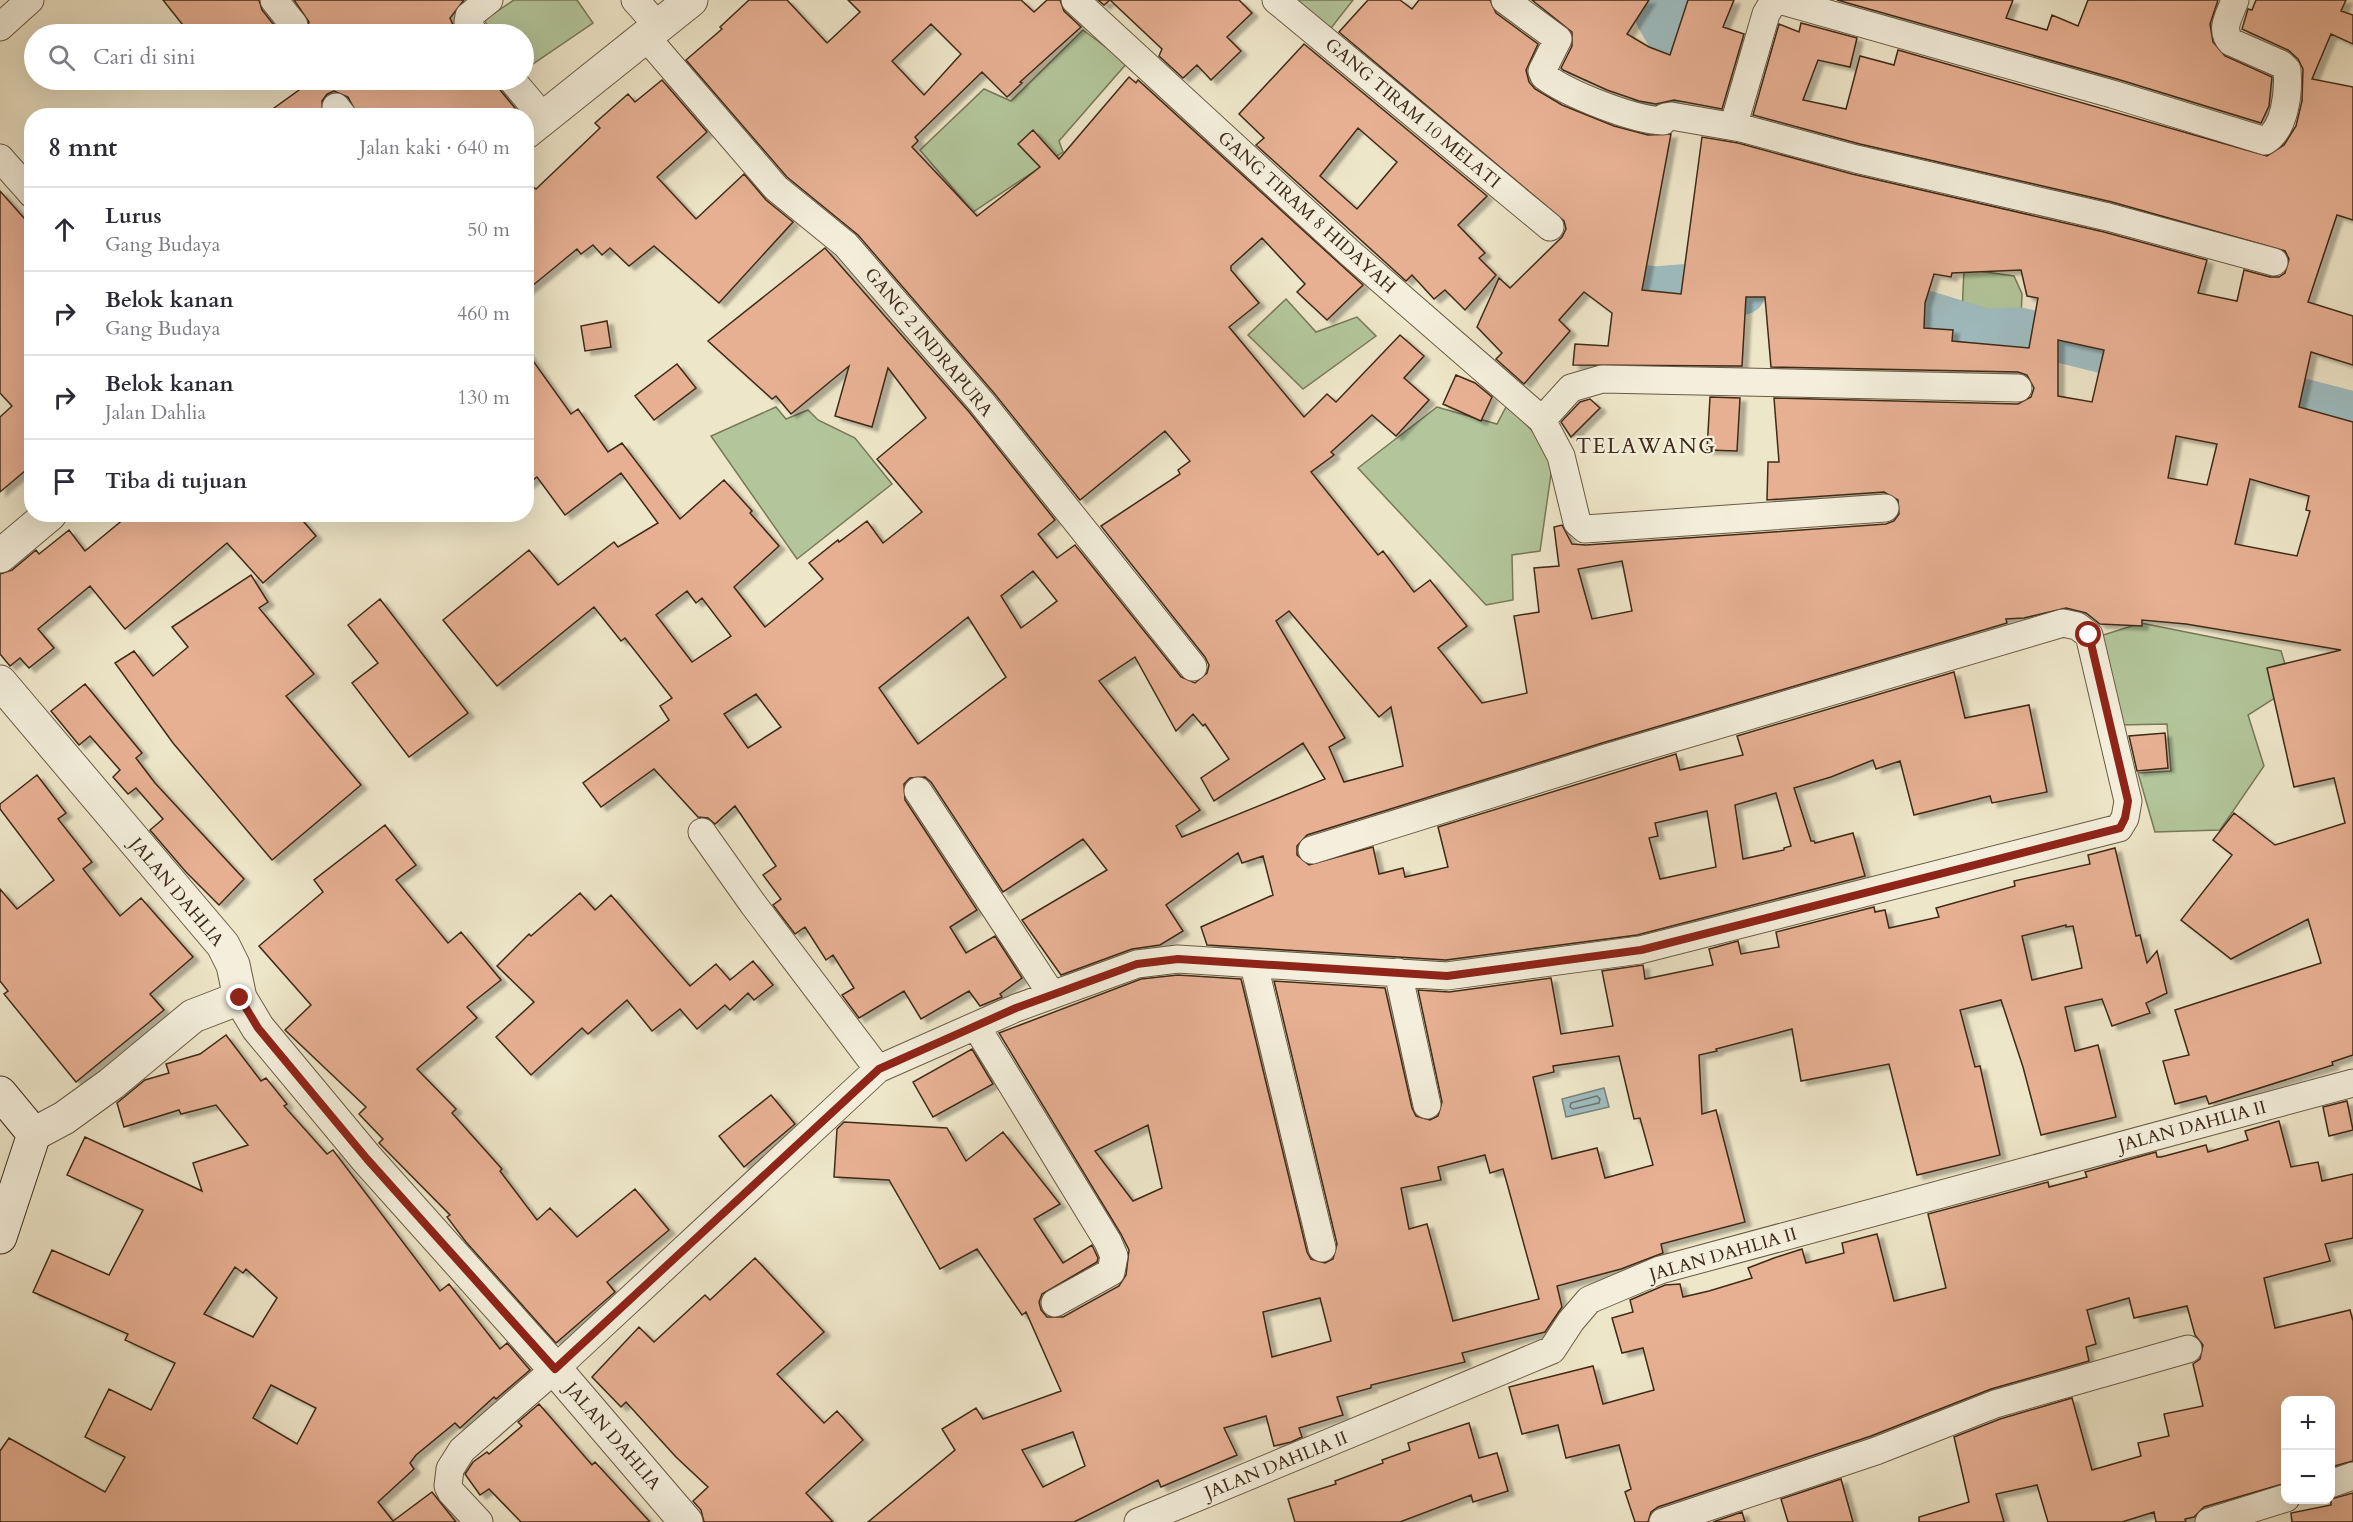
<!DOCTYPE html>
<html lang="id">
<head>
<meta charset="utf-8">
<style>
  :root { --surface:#fff; --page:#f2f2f3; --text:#2b2b33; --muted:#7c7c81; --line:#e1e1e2 }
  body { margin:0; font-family:Cardo,serif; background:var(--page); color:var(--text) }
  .controls { position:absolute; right:18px; bottom:18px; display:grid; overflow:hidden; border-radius:12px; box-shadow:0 6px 24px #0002 }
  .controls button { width:54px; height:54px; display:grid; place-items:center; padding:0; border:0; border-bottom:2px solid var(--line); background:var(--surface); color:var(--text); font:30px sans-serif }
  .stop { position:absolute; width:18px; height:18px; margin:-14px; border:4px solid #8f2418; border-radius:50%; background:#fff }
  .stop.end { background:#8f2418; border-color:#fff; box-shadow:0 2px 6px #0008 }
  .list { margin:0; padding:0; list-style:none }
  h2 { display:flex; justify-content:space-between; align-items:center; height:78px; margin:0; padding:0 24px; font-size:26px }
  h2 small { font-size:20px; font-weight:400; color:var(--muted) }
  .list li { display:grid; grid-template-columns:39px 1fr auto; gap:18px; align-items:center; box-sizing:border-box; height:84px; padding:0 24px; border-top:2px solid var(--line) }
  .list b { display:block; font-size:22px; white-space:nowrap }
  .list p { margin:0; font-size:20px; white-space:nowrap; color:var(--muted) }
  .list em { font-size:20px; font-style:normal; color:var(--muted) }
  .icon { flex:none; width:33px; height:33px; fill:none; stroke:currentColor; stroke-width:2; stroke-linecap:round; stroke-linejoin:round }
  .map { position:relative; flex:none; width:2353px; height:1522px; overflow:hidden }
  .search { position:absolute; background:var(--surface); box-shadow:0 6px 24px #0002; left:24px; top:24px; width:510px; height:66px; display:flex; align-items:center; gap:15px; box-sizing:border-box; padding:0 21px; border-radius:33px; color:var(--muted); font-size:22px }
  .panel { position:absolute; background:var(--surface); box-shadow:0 6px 24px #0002; left:24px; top:108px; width:510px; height:414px; border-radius:24px }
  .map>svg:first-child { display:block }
  .green { fill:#b3c69b; stroke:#797859; stroke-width:1.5 }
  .water { fill:#9fbdc1; stroke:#79837d; stroke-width:1.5 }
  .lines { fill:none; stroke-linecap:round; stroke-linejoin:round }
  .shore { stroke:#6f746c; stroke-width:1.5 }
  .river { stroke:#9fbdc1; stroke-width:45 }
  .building { fill:#e7b093; stroke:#3f2b17; stroke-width:1.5; fill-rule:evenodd; filter:url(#shadow) }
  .minor-casing { stroke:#6b5a44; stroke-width:29 }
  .tertiary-casing { stroke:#6b5a44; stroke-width:35 }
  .secondary-casing { stroke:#3f2b17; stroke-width:35 }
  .minor { stroke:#f4efdc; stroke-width:27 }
  .tertiary { stroke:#f4efdc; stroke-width:33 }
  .secondary { stroke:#f4efdc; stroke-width:33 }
  .route { stroke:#8f2418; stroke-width:8 }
  .labels { text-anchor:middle; stroke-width:4.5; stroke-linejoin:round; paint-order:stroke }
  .street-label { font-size:18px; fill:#3f2b17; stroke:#f4efdc }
  .quarter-label { font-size:21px; letter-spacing:1.5px; fill:#3f2b17; stroke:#f4efdc }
</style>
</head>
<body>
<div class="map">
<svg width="2353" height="1522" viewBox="0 0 2353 1522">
  <defs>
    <filter id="shadow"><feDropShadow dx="6" dy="4" stdDeviation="1.5" flood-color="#0004"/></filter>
  </defs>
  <rect width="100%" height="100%" fill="#eee6c9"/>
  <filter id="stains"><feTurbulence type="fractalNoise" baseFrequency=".00333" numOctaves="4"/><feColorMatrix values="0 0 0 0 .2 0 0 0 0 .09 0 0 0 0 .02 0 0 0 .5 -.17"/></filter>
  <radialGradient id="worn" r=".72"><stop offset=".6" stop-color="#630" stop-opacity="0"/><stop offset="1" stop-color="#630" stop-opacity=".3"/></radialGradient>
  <!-- green -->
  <path class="green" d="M514 0H577L593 23 524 70V34H493L484 20Z
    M1287 0H1353L1328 32Z
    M1083 30 1127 63 1059 141 1063 152 973 212 920 150 984 89 1011 101Z
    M1964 269 2014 276 2022 294 2021 320 1962 314Z
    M1286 299 1316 332 1357 317 1376 336 1303 389 1248 335Z
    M1507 405 1554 453 1540 551 1512 555 1513 600 1486 605 1358 468 1437 407 1497 424Z
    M776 407 786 419 808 410 818 420 855 438 892 484 797 559 711 436Z
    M2141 623 2281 651 2292 687 2248 715 2264 766 2220 830 2155 832 2138 773 2171 771 2167 724 2119 725 2097 637Z"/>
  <!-- water -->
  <path class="water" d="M1604 1088 1609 1107 1566 1117 1562 1099Z"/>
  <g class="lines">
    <!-- shore -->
    <path class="shore" d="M1597 1096 1600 1099 1599 1103 1573 1109 1570 1107 1571 1103Z"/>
    <!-- river -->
    <path class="river" d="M1666 0 1658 17 1672 41 1670 62 1617 211 1598 239 1607 260 1628 285 1655 289 1693 286 1743 292
      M1862 306 1926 313 1985 331 2020 330 2164 366
      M2240 385 2353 414"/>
  </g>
  <!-- building -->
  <path class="building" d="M163 0H259L262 10 281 34H190Z
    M294 0H464L450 18 457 34H306L309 22Z
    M749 0H787L827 43 860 12 848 0H1021L1034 12 1047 0H1060L1064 11 1081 27 1020 82 1022 83 1007 97 982 72 915 137 918 141 912 147 977 216 1040 167 1018 144 1033 130 1059 159 1129 77 1136 83 1138 80 1363 285 1327 320 1297 292 1305 284 1262 238 1231 266V270L1259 303 1229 327 1304 417 1327 394 1336 402 1400 335 1424 356 1404 378 1429 400 1396 436 1372 415 1331 452 1334 455 1311 472 1378 555 1383 551 1414 592 1430 580 1467 626 1438 648 1482 703 1527 693 1514 616 1539 612 1534 568 1559 566 1554 527 1562 525 1572 544 1586 545 1886 524 1894 521 1899 514 1898 500 1884 492 1767 500 1768 462H1779L1774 398 2018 404 2031 397 2034 388 2027 375 2018 372 1771 367 1765 297H1746L1742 366 1573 365 1575 344 1608 346 1612 313 1584 292 1559 320 1570 331 1524 384 1496 359 1502 353 1477 327 1499 278 1510 288 1562 237 1566 229 1564 221 1339 32 1368 0H1400L1412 9 1419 0H1490L1496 13 1538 44 1526 70 1529 82 1535 89 1562 105 1614 126 1648 135 1671 134 1642 290 1681 294 1702 137 1738 143 1852 174 2104 232 2207 260 2198 293 2237 301 2244 270 2270 277H2279L2285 273 2289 259 2285 251 2112 202 1860 144 1753 115 1779 24 1799 32 1801 23 1857 38 1850 67 1818 60 1803 100 1846 109 1860 56 1894 65 1898 50 2267 156 2284 145 2296 126 2302 101 2303 69 2298 59 2288 50 2242 29 2248 9 2252 10 2256 0H2346L2341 11 2353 15V44L2331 34 2312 79 2353 87V220L2337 215 2308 302 2353 316V365L2311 352 2299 407 2353 422V1055L2332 1062 2333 1065 2209 1104 2206 1096 2175 1104 2163 1061 2189 1055 2175 1010 2321 963 2308 919 2231 959 2181 920 2232 855 2213 840 2234 813 2275 845 2345 823 2334 778 2294 787 2267 668 2341 650 2186 624 2142 620V626L2100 624 2086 613 2066 608 2024 618 2006 619 2007 623 1602 743 1307 835 1297 846V855L1309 865 1373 847 1379 874 1403 868 1405 877 1448 867 1438 827 1676 754 1680 770 1743 755 1737 736 1954 672 1965 718 2029 705 2047 792 1992 803 1990 796 1914 815 1900 761 1876 769 1873 760 1831 777 1794 788 1811 841H1814L1815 843 1853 833 1865 876 1637 935 1446 960 1207 945 1201 927 1273 895 1263 856 1242 863 1238 853 1166 905 1183 931 1160 945 1132 949 1061 975 1022 920 1107 870 1083 839 1003 892 931 782 925 777 910 778 904 784 905 800 977 910 950 927 966 953 995 936 1022 978 1000 994 1002 997 980 1006 969 991 921 1019 904 991 859 1018 842 995 854 988 833 955 826 960 805 927 795 934 773 905 781 899 763 875 776 866 735 806 715 824 708 818 698 817 654 769 601 807 583 783 669 720 660 706 672 698 625 638 621 641 594 607 497 686 443 620 529 550 558 585 614 542 618 547 658 523 621 473 565 515 537 477 526 485V351L571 414 578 409 608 452 622 443 680 519 724 480 752 511 750 513 779 546 734 587 765 627 823 579 809 563 838 540 839 542 867 521 883 543 922 512 877 459 926 418 888 368 872 427 835 416 849 366 791 414 776 396 772 399 708 341 825 248 970 413 1055 520 1038 534 1057 558 1075 545 1181 677 1195 683 1207 673 1209 665 1205 657 1101 526 1180 474 1178 470 1190 461 1165 431 1080 500 994 393 858 235 787 177 686 60 722 29 720 27ZM931 24 961 54 924 95 892 61ZM2021 270 2027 296 2038 298 2029 348 1952 341 1953 330 1924 328 1925 303 1934 274 1951 277 1952 273ZM2058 340 2104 350 2092 402 2058 396ZM2176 436 2217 444 2207 485 2168 478ZM2250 479 2309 496 2306 510 2310 511 2297 556 2235 544ZM1622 561 1632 611 1592 619 1578 569ZM1033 571 1057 601 1021 628 1001 596ZM687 591 696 603 702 598 731 636 692 662 656 615ZM1289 611 1379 717 1391 707 1403 766 1344 782 1329 747 1345 738 1276 621ZM968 617 1006 677 918 744 879 688ZM1135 657 1176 731 1193 714 1203 726 1205 724 1229 759 1201 778 1214 801 1303 743 1325 779 1182 837 1176 826 1200 810 1099 681ZM756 694 781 727 748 748 724 714ZM1776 793 1791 846 1784 848V850L1743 859 1735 805ZM1707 811 1716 867 1660 879 1649 838 1658 836 1655 823Z
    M1098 0H1239L1252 13 1227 37 1241 51 1211 80 1197 65 1183 78 1159 56 1162 49 1110 0 1104 5Z
    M1532 0H1649L1627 34 1649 47 1670 55 1688 0H1734L1723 27 1744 34 1722 109 1674 100 1656 104 1639 101 1607 90 1563 70 1561 68 1572 46V32Z
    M1837 0H2013L2006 18 2047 30 2052 15 2078 26 2088 0H2218L2210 24 2213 42 2225 56 2272 77 2269 106 2261 123 2117 79Z
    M1304 44 1487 196 1458 225 1485 253 1479 258 1496 275 1465 310 1445 290 1434 299 1412 275 1406 281 1256 145 1264 138 1239 114ZM1358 128 1397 162 1357 209 1320 176Z
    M313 80H497L500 90 515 108 506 116H358L348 97 334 91 327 94 322 101 323 116H263Z
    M662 80 707 132 657 177 696 219 744 174 766 200 793 222 719 303 654 246 629 266 610 248 602 255 593 245 581 254 577 249 526 291V182L536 189 600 128 595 123 628 94 635 102Z
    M0 191 32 227V465L0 492V417L12 406 0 393Z
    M607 321 611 347 585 351 581 326Z
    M677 364 696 388 654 420 635 396Z
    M1456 375 1475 383 1492 397 1481 421 1443 404Z
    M1710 397 1740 398 1737 451 1707 450Z
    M1590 399 1600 408 1571 437 1561 422 1580 402Z
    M130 514H297L316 536 263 583 227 543 125 629 90 586 38 629 54 648 29 668 20 658 10 666 0 654V574L12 570 36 550 39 554 69 530 85 551Z
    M251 575 268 602 259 608 314 674 286 696 361 785 272 860 173 743 115 663 134 651 153 676 188 647 172 627Z
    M380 599 468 713 409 757 352 683 378 663 348 625Z
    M85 684 142 753 136 758 155 783 244 879 219 905 186 872 150 830 163 819 136 788 128 794 113 777 120 770 90 736 79 745 51 711Z
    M2165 733 2168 768 2137 771 2129 736Z
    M37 775 66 813 58 819 92 862 83 869 120 916 141 898 193 957 150 994 164 1010 76 1082 4 994 8 991 0 981V889L17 909 54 880 0 809V804Z
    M385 825 416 865 396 880 448 943 461 932 501 980 467 1007 477 1018 417 1069 456 1109 452 1113 502 1169 500 1171 537 1220 550 1208 577 1237 635 1189 669 1230 607 1282 615 1292 556 1343 466 1242 447 1217 450 1215 379 1143 383 1139 359 1114 366 1107 285 1030 311 1005 259 946 323 892 314 880Z
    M2115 848 2136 936 2140 935 2147 963 2157 951 2167 993 2146 1003 2150 1013 2112 1026 2102 999 2065 1007 2075 1051 2098 1045 2116 1117 2041 1135 2023 1067 2001 1000 1960 1010 1975 1067 1980 1066 2000 1155 1917 1175 1889 1064 1801 1081 1792 1029 1716 1049 1717 1051 1699 1055 1702 1114 1716 1110 1745 1222 1661 1244 1663 1253 1621 1269 1557 1286 1562 1307 1545 1332 1462 1353 1465 1362 1371 1385V1388L1337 1397 1343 1415 1299 1428 1302 1437 1291 1442 1274 1446 1266 1416 1224 1428 1237 1455 1161 1487 1158 1480 1074 1522H868L955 1450 942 1429 976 1408 983 1419 1061 1391 1026 1312 1022 1315 977 1249 940 1269 889 1180 834 1177 837 1129 844 1122 947 1128 966 1161 1003 1132 1060 1204 1034 1219 1063 1263 1092 1245 1098 1258 1097 1262 1042 1294 1039 1302 1041 1310 1047 1317H1063L1119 1286 1126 1275 1129 1250 1121 1234 999 1033 1141 979 1178 975 1241 979 1307 1252 1311 1259 1325 1263 1333 1259 1337 1244 1274 981 1385 988 1412 1108 1416 1116 1430 1120 1438 1116 1442 1102 1418 990 1449 992 1551 978 1561 1034 1613 1026 1602 971 1643 965 1645 979 1713 965 1709 949 1738 941 1741 954 1779 947 1776 932 1874 907 1875 912 1885 910 1889 928 1939 917 1936 908 2015 886 2014 881 2090 864 2088 855ZM2066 925V927L2073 926 2082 968 2032 980 2022 936ZM1619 1056 1634 1119 1640 1118 1653 1165 1605 1178 1597 1148 1552 1159 1533 1077 1554 1072 1553 1066ZM1148 1125 1162 1188 1133 1201 1095 1151ZM1485 1155 1490 1173 1503 1169 1539 1299 1453 1321 1427 1224 1409 1229 1401 1188 1441 1180 1438 1167ZM1320 1298 1331 1341 1272 1357 1263 1312ZM1073 1432 1085 1466 1043 1487 1022 1450Z
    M580 893 595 910 611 895 690 986 716 964 730 980 753 961 773 985 754 1000 748 993 730 1010 725 1005 697 1029 680 1009 652 1031 627 1000 588 1034 582 1028 531 1075 496 1037 534 1002 497 966 529 934 531 936Z
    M226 1035 261 1081 266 1078 287 1104 284 1106 327 1154 333 1150 440 1291 449 1284 500 1349 507 1343 530 1370 496 1399 494 1397 460 1428 455 1423 416 1455 410 1463 414 1469 378 1502 393 1521 432 1492 456 1522H0V1451L9 1438 105 1492 125 1457 85 1437 109 1389 151 1410 175 1363 125 1340 128 1334 33 1292 52 1250 109 1275 143 1210 67 1175 85 1137 202 1191 193 1163 248 1145 216 1105 181 1114 179 1110 124 1127 117 1103 145 1080 169 1073 166 1064 200 1054ZM235 1267 243 1273 246 1269 277 1298 253 1337 204 1314ZM271 1385 316 1408 297 1444 253 1418Z
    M972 1049 993 1084 933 1117 913 1082Z
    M771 1095 795 1124 744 1167 719 1136Z
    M2347 1101 2353 1130 2329 1136 2323 1107Z
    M2279 1121 2291 1167 2318 1162 2322 1181 2353 1174V1238L2325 1244 2330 1261 2264 1278 2275 1328 2350 1310 2353 1321V1461L2331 1467V1401H2284L2286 1483 2204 1507 2194 1517 2185 1519 2186 1522H2156L2154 1512 2122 1522H2048L2037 1485 1996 1494 2004 1522H1919V1517L1969 1502 1954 1437 2000 1419 2072 1398 2092 1470 2141 1456 2138 1443 2169 1436 2164 1414 2203 1406 2193 1364 2200 1359 2203 1345 2195 1335 2187 1306 2134 1318 2129 1298 2087 1310 2096 1344 2086 1347 2089 1361 1991 1389 1871 1436 1658 1507 1651 1512 1648 1522H1635L1625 1492 1631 1489 1619 1445 1566 1458 1558 1425 1522 1434 1509 1387 1593 1366 1603 1404 1654 1390 1643 1348 1622 1353 1612 1318 1633 1312 1630 1300 1665 1285 1680 1284 1683 1297 1709 1291 1752 1278 1748 1268 1774 1258 1802 1249 1806 1263 1844 1253 1842 1243 1877 1234 1894 1301 1946 1288 1928 1214 2048 1182 2049 1187 2087 1177 2085 1172 2156 1152 2157 1157H2161L2206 1145 2208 1152 2248 1140 2245 1131Z
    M755 1258 824 1332 777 1374 824 1423 837 1411 863 1440 806 1493 833 1522H704L701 1510 693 1501 708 1487 676 1457 626 1402 621 1407 592 1377 639 1327 654 1342 705 1295 710 1300Z
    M539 1404 592 1465 595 1462 650 1522H521L489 1489 480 1495 465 1474 473 1462 487 1452 489 1454 522 1426 518 1422Z
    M1469 1423 1479 1458 1497 1453 1508 1491 1473 1502 1471 1495 1400 1522H1295L1288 1499 1336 1484 1335 1481 1383 1463 1382 1460 1410 1450 1408 1443Z
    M1841 1479 1853 1522H1788L1781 1499Z
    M2353 1493V1522H2292L2291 1513 2331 1505V1499Z
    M1742 1512 1745 1522H1713Z"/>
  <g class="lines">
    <!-- minor casing -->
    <g class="minor-casing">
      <path id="minor" d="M274 0 294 25
        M635 0 658 26
        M1075 0 1349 252 1542 420 1561 456 1577 522 1585 529 1885 508
        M1276 0 1550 227
        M1505 0 1558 39 1542 71 1544 76C1568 94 1633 120 1663 121L1665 117 1671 116 1741 128 1856 159 2108 217 2274 262
        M1779 0 2112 94 2265 141C2285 129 2289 93 2287 70L2281 64 2231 42C2219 29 2230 15 2235 0
        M0 27 30 0
        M474 34 468 22 469 16 489 0
        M646 37 776 188 846 245 982 403 1193 667
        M512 80 544 118
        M336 107 343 116
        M1741 128 1736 117 1766 14 1772 4 1779 0
        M0 158 32 194
        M1542 420 1571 388 1602 379 2018 388
        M918 791 1052 995
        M702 832 753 904 878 1069
        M1254 965 1322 1248
        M1398 972 1427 1105
        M976 1026 1108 1242 1114 1256 1111 1272 1055 1303
        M2330 1484 2353 1476
        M479 1522 451 1492 448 1486 450 1469 462 1450 555 1369 878 1069 1016 1008 1137 964 1178 959 1447 976 1640 950 2119 828 2125 818 2128 801 2089 635 2077 626 2063 623 1606 758 1312 850
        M1138 1522 1552 1350 1571 1321 1589 1300 1660 1270 2353 1083
        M1663 1522 1876 1451 1995 1404 2188 1349
        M2209 1522 2286 1498"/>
    </g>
    <!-- tertiary casing -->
    <g class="tertiary-casing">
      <path id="tertiary" d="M526 132 691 0
        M0 556 50 514
        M0 682 223 945 233 965 240 998 258 1028 367 1159 555 1369 686 1522
        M34 1134 64 1118 111 1084 193 1016 240 998"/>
    </g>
    <!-- secondary casing -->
    <g class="secondary-casing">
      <path id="secondary" d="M0 1093 34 1134 0 1237"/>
    </g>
    <!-- minor -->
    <use href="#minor" class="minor"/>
    <!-- tertiary -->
    <use href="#tertiary" class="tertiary"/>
    <!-- secondary -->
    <use href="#secondary" class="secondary"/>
  </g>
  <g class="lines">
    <!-- route -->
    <path class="route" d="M240 998 258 1028 367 1159 555 1369 879 1069 1016 1008 1137 964 1178 959 1447 976 1641 950 2120 828 2125 818 2128 801 2089 635"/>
  </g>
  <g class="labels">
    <!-- street labels -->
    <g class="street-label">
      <text transform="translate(1413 113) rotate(40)" y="6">GANG TIRAM 10 MELATI</text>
      <text transform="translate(1307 212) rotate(42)" y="6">GANG TIRAM 8 HIDAYAH</text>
      <text transform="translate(929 342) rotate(50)" y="6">GANG 2 INDRAPURA</text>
      <text transform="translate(177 892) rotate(50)" y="6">JALAN DAHLIA</text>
      <text transform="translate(2192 1126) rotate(-15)" y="6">JALAN DAHLIA II</text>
      <text transform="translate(1723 1254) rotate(-16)" y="6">JALAN DAHLIA II</text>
      <text transform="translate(613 1436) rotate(49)" y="6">JALAN DAHLIA</text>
      <text transform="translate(1276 1465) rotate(-22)" y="6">JALAN DAHLIA II</text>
    </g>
    <!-- quarter labels -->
    <g class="quarter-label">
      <text x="1646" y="453">TELAWANG</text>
    </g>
  </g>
  <rect width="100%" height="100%" filter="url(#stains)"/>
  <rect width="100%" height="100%" fill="url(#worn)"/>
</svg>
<div class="controls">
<button>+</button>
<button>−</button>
</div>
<div class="stop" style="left:2089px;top:635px"></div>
<div class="stop end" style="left:240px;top:998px"></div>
<div class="search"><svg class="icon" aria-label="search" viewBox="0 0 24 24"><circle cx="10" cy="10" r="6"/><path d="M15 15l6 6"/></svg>Cari di sini</div>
<section class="panel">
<h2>8 mnt<small>Jalan kaki · 640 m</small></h2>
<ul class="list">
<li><svg class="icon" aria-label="ahead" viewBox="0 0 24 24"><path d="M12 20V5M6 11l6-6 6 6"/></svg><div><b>Lurus</b><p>Gang Budaya</p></div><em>50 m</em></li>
<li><svg class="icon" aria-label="right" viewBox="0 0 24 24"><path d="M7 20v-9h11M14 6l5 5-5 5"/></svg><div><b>Belok kanan</b><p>Gang Budaya</p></div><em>460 m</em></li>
<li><svg class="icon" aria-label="right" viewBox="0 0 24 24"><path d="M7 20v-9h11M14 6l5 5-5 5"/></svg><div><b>Belok kanan</b><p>Jalan Dahlia</p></div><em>130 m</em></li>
<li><svg class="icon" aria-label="arrive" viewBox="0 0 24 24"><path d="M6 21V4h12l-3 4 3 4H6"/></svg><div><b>Tiba di tujuan</b></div></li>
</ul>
</section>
</div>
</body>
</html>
